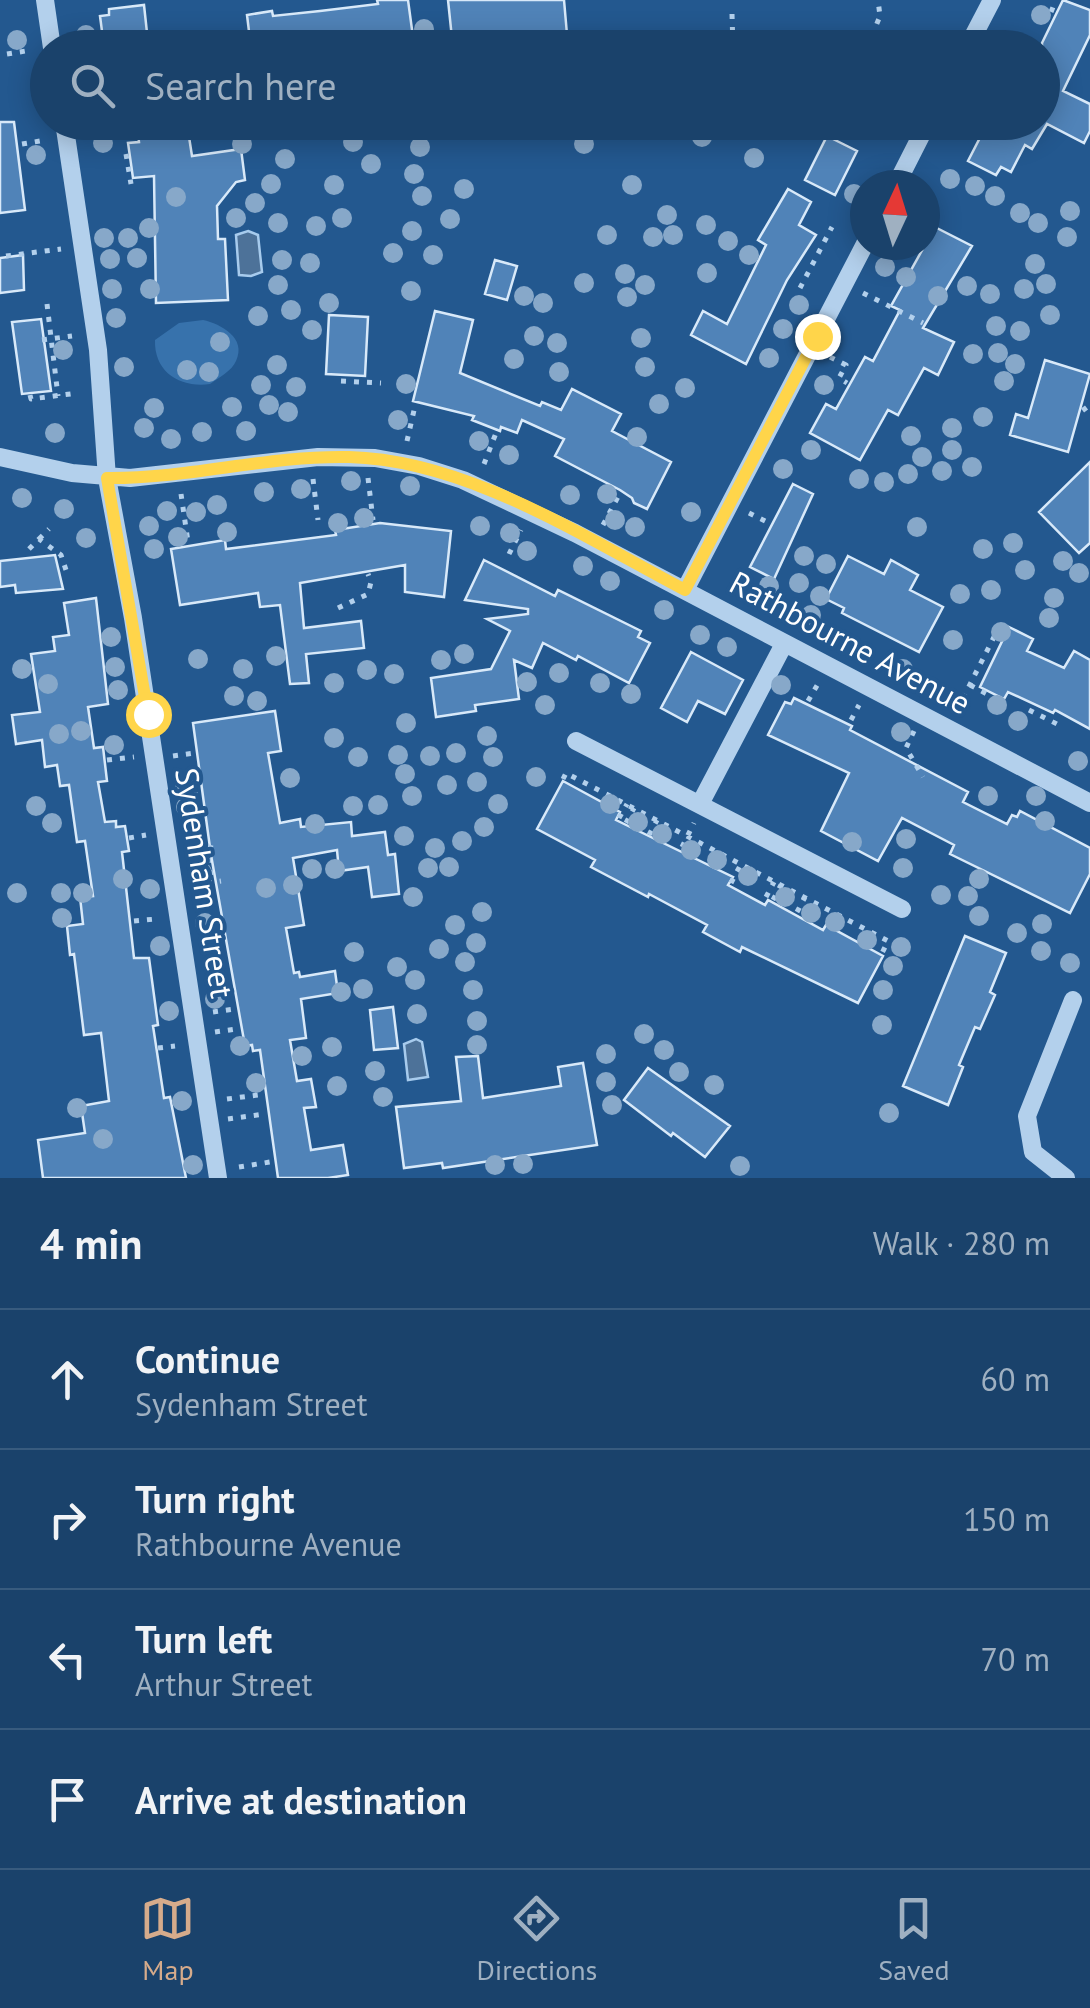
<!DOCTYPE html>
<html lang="en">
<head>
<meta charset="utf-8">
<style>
  :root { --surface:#1a426b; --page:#234971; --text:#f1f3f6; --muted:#9fb0c1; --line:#385b7e; --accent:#d6ab8b }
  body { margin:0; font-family:"PT Sans",sans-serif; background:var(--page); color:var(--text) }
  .compass { position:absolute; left:850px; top:170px; width:90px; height:90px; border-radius:50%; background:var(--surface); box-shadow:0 5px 25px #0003; rotate:4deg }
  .stop { position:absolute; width:30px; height:30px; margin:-22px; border:8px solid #ffd54a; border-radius:50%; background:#fff }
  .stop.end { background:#ffd54a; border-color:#fff; box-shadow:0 2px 10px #0008 }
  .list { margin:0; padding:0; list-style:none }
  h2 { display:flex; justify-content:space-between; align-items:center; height:130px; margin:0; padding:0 40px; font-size:42px }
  h2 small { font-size:32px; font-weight:400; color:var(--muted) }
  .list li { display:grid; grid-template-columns:65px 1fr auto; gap:30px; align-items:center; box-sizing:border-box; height:140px; padding:0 40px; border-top:2px solid var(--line) }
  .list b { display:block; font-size:38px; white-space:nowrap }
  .list p { margin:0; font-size:32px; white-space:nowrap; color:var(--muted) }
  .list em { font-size:32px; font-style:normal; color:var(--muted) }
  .icon { flex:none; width:55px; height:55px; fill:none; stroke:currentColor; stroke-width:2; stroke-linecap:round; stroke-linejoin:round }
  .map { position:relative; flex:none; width:1090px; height:1178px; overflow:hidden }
  .search { position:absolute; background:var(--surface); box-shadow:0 5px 25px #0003; left:30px; right:30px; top:30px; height:110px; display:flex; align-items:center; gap:25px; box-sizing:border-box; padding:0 35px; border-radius:55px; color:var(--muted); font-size:38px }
  .sheet { height:690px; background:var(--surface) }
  nav { display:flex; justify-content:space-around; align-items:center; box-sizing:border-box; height:140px; border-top:2px solid var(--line); background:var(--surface); font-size:28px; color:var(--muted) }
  nav a { display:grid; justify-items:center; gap:5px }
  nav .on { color:var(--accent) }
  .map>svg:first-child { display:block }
  .green { fill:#3772ac }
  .water { fill:#4d7299; stroke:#a7cbed; stroke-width:2.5 }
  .building { fill:#5083b8; stroke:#d8e9f9; stroke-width:2.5 }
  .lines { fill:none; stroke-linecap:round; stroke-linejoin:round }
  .path { stroke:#b3d0ec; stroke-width:5; stroke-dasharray:5 8; stroke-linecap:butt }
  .minor { stroke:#b3d0ec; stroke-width:18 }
  .tree { fill:#87a8c9 }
  .route { stroke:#ffd54a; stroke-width:12 }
  .labels { text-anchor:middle; stroke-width:8; stroke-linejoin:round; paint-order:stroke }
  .street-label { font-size:32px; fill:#fff; stroke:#23588f }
</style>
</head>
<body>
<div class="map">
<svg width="1090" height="1178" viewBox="0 0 1090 1178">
  <rect width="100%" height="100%" fill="#23588f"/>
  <!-- green -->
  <path class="green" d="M203 320C221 324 247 338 236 361 232 371 218 378 210 384 181 388 154 373 155 340L179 323Z"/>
  <!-- water -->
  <path class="water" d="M248 231 258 235 262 272 251 276 239 275 236 235Z
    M416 1039 422 1042 428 1077 408 1080 404 1044Z"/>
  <!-- building -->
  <path class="building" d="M377 0H408L413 37 329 48H251L247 15 272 11 273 16 320 11 378 4Z
    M448 0H564L568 46 453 48Z
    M1063 0 1090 10V35L1063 91 1090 104V131L1084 143 1047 124 1032 149 1025 145 1011 172 1001 167 996 175 968 161 986 126 979 122H1042V43Z
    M144 5 148 42 114 46 113 38 103 39 100 16 109 15V9Z
    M0 122H14L25 210 0 213Z
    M157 122H170V126L187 124 192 156 241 149 245 180 236 182 217 206 218 239H225L228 300 156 303 154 176 133 178 128 143 139 142 137 125Z
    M827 136 857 151 835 195 805 180Z
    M788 189 811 202 799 225 816 235 787 280 746 364 691 335 703 311 727 324 766 245 758 240Z
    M925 222 972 246 923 328 954 342 938 375 924 368 898 415 888 410 860 460 810 433 826 404 836 409 865 357 873 361 900 310 891 306 925 245Z
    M23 255 24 290 0 293V258Z
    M495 260 517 266 507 300 485 294Z
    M435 311 473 320 460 373 540 406 542 402 561 410 572 389 621 414 612 431 671 462 647 509 634 503 632 498 620 490 555 456 564 439 522 420 517 433 501 427 500 431 472 420 474 416 413 401Z
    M329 315 368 317 365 376 326 374Z
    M41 319 51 391 22 394 12 322Z
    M1045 360 1090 374 1068 452 1010 435 1016 414 1028 418Z
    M1090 462V543L1079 553 1039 512Z
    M793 484 813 494 774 579 750 567Z
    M380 523 451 531 444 597 405 592V565L300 583 304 628 361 621 364 648 306 654 309 683 290 684 280 605 260 607 258 593 180 605 171 549 225 540 226 549 336 535 335 530Z
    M55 555 63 589 16 593 15 585 0 587V561Z
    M848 556 884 574 891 560 918 575 910 590 943 607 919 652 842 613 844 608 826 599Z
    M484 560 555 596 558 590 641 631 638 637 650 643 629 683 578 656 576 660 543 643 532 668 514 660 519 699 475 705 476 711 436 717 431 678 491 669 510 631 487 619 528 614V609L465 600Z
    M96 598 108 704 88 707 94 748 103 747 107 781 98 782 105 822 116 821V827L125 826 129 851 122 852 134 958H149L158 1025 153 1026 164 1098 170 1097 186 1178H43L38 1140 85 1133 81 1106 109 1101 101 1033 84 1035 74 954 70 955 67 926 83 924 80 897 93 896 85 841 77 842 69 785 60 786 57 765 45 767 42 740 16 744 12 715 40 712 31 654 55 651 53 637 69 635 64 603Z
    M1009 627 1033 639 1027 651 1064 668 1074 651 1090 660V729L1055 710 1053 713 1008 692 1004 699 980 687Z
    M691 652 743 680 725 714 698 701 687 722 661 708Z
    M794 698 852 726 850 730 968 792 963 802 1007 824 1012 815 1017 817 1020 811 1090 848V874L1070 913 950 854 954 845 902 818 878 861 821 831 849 773 768 735 785 702 791 704Z
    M275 711 281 751 268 753 280 823 300 819 301 827 351 822 352 836 385 832 388 855 395 854 399 894 372 897 368 867 339 871 337 850 293 858 304 925 286 928 294 973 299 972 300 977 335 971 338 993 301 999 306 1038 290 1040 297 1081 311 1079 316 1107 304 1108 311 1150 343 1145 348 1175 328 1178H278L260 1050 253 1051 252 1045 245 1046 211 855 193 723Z
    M563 781 620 812 616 820 733 877 728 885 765 905 768 900 823 930 826 925 883 956 858 1003 742 947 740 952 703 932 707 925 649 894 648 897 591 867 595 860 537 829Z
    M965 936 1006 953 990 992 995 995 980 1029 975 1027 959 1065 963 1067 948 1105 903 1086Z
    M393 1007 398 1048 374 1050 370 1010Z
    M478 1056 483 1098 561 1086 558 1067 583 1063 597 1145 443 1168 442 1163 404 1168 396 1107 461 1101 456 1057Z
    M648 1068 730 1126 705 1157 673 1133 671 1136 624 1100Z"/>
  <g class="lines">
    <!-- path -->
    <path class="path" d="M1051 12 1056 0
      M732 14 733 48
      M117 48 131 46
      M867 48 880 16 878 0
      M7 54 32 50
      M22 144 46 140
      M126 154 131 184
      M6 256 61 249
      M800 288 832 227
      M863 293 923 323
      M47 304 58 396
      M42 340 72 336
      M830 357 846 365 839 378 847 383
      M341 381 381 383
      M30 395 31 399 78 393
      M1083 407 1090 416
      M407 441 415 406
      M484 464 496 433
      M368 478 373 520
      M313 479 318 520
      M181 494 188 542
      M749 513 769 523
      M603 525 620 493
      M39 539 49 529
      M29 549 39 539 61 555 68 576
      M509 554 521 530
      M753 603 764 579
      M338 608 368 594 371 582 368 574
      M840 650 852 627
      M970 685 987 694
      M808 701 819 682
      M957 710 994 637
      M1029 710 1061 726
      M851 720 859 705
      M914 731 906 748 923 777
      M173 756 195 753
      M107 760 134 757
      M563 779 566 773 888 941 882 953
      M181 796 198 795
      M619 818 627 804
      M626 823 634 808
      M649 835 657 820
      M129 838 146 835
      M211 845C207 859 207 870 216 882
      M682 847 694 823
      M731 883 741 864
      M194 885 221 881
      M766 897 774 882
      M773 900 781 885
      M797 912 805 897
      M134 921 156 919
      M210 993 231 989
      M213 1012 235 1009
      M215 1032 236 1029
      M158 1048 175 1046
      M227 1099 258 1095
      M228 1119 265 1114
      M239 1167 270 1162"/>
    <!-- minor -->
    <path class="minor" d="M45 0 52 48
      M967 48 992 0
      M64 122 98 350 107 478 133 618 218 1178
      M896 185 928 122
      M0 457 72 473 130 478 318 457 375 458 419 466 463 480 575 533 1090 803
      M685 590 865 244
      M576 741 902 909
      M700 804 784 644
      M1066 1178 1033 1152 1027 1116 1073 1000"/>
  </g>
  <!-- trees -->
  <g class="tree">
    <circle cx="1041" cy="15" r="10"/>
    <circle cx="424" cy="29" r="10"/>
    <circle cx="86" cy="35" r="10"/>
    <circle cx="17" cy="40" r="10"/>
    <circle cx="702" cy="137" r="10"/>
    <circle cx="353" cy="142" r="10"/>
    <circle cx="103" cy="143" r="10"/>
    <circle cx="242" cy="144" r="10"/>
    <circle cx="584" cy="144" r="10"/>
    <circle cx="420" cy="147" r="10"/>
    <circle cx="36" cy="155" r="10"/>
    <circle cx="754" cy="158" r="10"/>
    <circle cx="285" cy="159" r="10"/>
    <circle cx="371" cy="164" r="10"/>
    <circle cx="414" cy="174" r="10"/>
    <circle cx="950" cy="179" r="10"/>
    <circle cx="271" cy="184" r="10"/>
    <circle cx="334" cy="185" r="10"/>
    <circle cx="632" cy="185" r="10"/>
    <circle cx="975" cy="186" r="10"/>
    <circle cx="464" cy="189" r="10"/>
    <circle cx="854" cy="194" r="10"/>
    <circle cx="422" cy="196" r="10"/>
    <circle cx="995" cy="196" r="10"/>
    <circle cx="176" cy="197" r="10"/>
    <circle cx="255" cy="203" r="10"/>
    <circle cx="1070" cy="211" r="10"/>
    <circle cx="1020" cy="213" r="10"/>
    <circle cx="667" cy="215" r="10"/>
    <circle cx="236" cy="218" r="10"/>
    <circle cx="342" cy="218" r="10"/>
    <circle cx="450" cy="219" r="10"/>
    <circle cx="278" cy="223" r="10"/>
    <circle cx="1038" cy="223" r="10"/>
    <circle cx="706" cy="225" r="10"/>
    <circle cx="316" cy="226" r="10"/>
    <circle cx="149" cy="228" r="10"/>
    <circle cx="412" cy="231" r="10"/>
    <circle cx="607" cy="235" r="10"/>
    <circle cx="673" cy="235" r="10"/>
    <circle cx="653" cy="237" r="10"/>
    <circle cx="1067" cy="237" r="10"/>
    <circle cx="104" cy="238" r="10"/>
    <circle cx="128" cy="238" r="10"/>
    <circle cx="728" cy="241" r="10"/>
    <circle cx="393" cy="253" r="10"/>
    <circle cx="433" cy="255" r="10"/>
    <circle cx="749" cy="255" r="10"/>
    <circle cx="137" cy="258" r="10"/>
    <circle cx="110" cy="259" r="10"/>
    <circle cx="282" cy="260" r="10"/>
    <circle cx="310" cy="263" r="10"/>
    <circle cx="1035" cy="264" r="10"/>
    <circle cx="885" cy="267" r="10"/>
    <circle cx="707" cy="273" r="10"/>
    <circle cx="625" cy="274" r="10"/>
    <circle cx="906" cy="277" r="10"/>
    <circle cx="584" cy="283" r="10"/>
    <circle cx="1046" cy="284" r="10"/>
    <circle cx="278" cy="285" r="10"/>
    <circle cx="645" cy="285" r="10"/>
    <circle cx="967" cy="286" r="10"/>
    <circle cx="112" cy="289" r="10"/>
    <circle cx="150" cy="289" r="10"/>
    <circle cx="1024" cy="289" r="10"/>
    <circle cx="411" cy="291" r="10"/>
    <circle cx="990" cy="294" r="10"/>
    <circle cx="524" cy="296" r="10"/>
    <circle cx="938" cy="296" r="10"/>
    <circle cx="627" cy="297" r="10"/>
    <circle cx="329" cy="303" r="10"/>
    <circle cx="543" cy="303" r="10"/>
    <circle cx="799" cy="305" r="10"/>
    <circle cx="291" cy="310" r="10"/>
    <circle cx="1050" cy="315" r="10"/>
    <circle cx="258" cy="316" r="10"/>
    <circle cx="116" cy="318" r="10"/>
    <circle cx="996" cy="326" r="10"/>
    <circle cx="783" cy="329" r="10"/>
    <circle cx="312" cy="330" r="10"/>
    <circle cx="1020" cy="331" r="10"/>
    <circle cx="534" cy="336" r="10"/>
    <circle cx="641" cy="338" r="10"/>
    <circle cx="220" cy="342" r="10"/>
    <circle cx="557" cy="343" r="10"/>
    <circle cx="63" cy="350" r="10"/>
    <circle cx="998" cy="353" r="10"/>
    <circle cx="973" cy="354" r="10"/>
    <circle cx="769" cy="358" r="10"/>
    <circle cx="514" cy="359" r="10"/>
    <circle cx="1015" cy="364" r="10"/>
    <circle cx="277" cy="365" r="10"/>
    <circle cx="124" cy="367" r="10"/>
    <circle cx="645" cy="367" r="10"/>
    <circle cx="187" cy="370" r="10"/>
    <circle cx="209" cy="372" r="10"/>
    <circle cx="559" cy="372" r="10"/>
    <circle cx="1004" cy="381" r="10"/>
    <circle cx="406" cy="384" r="10"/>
    <circle cx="261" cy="385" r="10"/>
    <circle cx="824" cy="385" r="10"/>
    <circle cx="296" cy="387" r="10"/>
    <circle cx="685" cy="388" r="10"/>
    <circle cx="659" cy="404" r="10"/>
    <circle cx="269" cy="405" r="10"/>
    <circle cx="232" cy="407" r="10"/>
    <circle cx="154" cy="408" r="10"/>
    <circle cx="288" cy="412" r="10"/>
    <circle cx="983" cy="417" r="10"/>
    <circle cx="398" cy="420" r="10"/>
    <circle cx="144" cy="428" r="10"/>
    <circle cx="952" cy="428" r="10"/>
    <circle cx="246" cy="431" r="10"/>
    <circle cx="202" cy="432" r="10"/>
    <circle cx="55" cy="433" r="10"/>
    <circle cx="911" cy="436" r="10"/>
    <circle cx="637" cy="437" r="10"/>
    <circle cx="171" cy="439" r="10"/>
    <circle cx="479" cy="441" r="10"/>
    <circle cx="811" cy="450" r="10"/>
    <circle cx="952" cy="450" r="10"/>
    <circle cx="509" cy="455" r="10"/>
    <circle cx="922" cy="457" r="10"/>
    <circle cx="972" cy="467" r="10"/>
    <circle cx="783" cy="469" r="10"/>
    <circle cx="942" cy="471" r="10"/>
    <circle cx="908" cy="474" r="10"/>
    <circle cx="859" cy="479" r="10"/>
    <circle cx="351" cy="481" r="10"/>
    <circle cx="884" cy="482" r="10"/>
    <circle cx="410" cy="486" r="10"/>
    <circle cx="301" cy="489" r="10"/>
    <circle cx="264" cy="492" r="10"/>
    <circle cx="607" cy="494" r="10"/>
    <circle cx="570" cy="495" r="10"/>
    <circle cx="22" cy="498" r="10"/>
    <circle cx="217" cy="505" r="10"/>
    <circle cx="64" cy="509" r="10"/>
    <circle cx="167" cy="511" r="10"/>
    <circle cx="196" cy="512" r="10"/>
    <circle cx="691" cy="512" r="10"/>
    <circle cx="364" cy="518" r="10"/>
    <circle cx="615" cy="520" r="10"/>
    <circle cx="338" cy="523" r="10"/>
    <circle cx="149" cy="526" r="10"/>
    <circle cx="480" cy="526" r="10"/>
    <circle cx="635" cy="527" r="10"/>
    <circle cx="917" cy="527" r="10"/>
    <circle cx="227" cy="532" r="10"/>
    <circle cx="510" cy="533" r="10"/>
    <circle cx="178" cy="537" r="10"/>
    <circle cx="86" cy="538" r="10"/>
    <circle cx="1013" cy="543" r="10"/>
    <circle cx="154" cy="549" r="10"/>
    <circle cx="983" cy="549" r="10"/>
    <circle cx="527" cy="551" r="10"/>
    <circle cx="804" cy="556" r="10"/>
    <circle cx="1063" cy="561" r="10"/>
    <circle cx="826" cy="564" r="10"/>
    <circle cx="583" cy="566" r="10"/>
    <circle cx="1025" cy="570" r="10"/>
    <circle cx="1079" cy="573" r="10"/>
    <circle cx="610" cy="581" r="10"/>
    <circle cx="799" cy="583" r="10"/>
    <circle cx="769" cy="586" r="10"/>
    <circle cx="991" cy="590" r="10"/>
    <circle cx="960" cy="594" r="10"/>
    <circle cx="820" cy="596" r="10"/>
    <circle cx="1054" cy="598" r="10"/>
    <circle cx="664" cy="610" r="10"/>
    <circle cx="811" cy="615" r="10"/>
    <circle cx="1049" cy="618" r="10"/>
    <circle cx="1001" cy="632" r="10"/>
    <circle cx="700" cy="635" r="10"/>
    <circle cx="111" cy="637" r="10"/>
    <circle cx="953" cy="640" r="10"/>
    <circle cx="727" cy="647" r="10"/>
    <circle cx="464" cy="654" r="10"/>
    <circle cx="276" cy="656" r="10"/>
    <circle cx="198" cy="659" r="10"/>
    <circle cx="441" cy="660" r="10"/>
    <circle cx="115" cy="667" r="10"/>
    <circle cx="22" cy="669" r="10"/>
    <circle cx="243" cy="669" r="10"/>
    <circle cx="903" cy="669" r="10"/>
    <circle cx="367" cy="670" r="10"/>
    <circle cx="559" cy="673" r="10"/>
    <circle cx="394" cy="674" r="10"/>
    <circle cx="527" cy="682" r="10"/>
    <circle cx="334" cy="683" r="10"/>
    <circle cx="600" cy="683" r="10"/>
    <circle cx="48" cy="684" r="10"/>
    <circle cx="781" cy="685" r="10"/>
    <circle cx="118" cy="690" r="10"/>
    <circle cx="631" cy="694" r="10"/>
    <circle cx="234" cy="696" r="10"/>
    <circle cx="257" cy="701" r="10"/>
    <circle cx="545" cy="705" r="10"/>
    <circle cx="997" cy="705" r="10"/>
    <circle cx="1018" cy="721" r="10"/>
    <circle cx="406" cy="723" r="10"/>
    <circle cx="81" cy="731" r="10"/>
    <circle cx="901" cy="732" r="10"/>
    <circle cx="59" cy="734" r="10"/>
    <circle cx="487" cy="736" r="10"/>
    <circle cx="334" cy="738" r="10"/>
    <circle cx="114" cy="745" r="10"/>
    <circle cx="456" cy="753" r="10"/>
    <circle cx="398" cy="755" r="10"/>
    <circle cx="430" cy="756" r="10"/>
    <circle cx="358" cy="757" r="10"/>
    <circle cx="493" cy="757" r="10"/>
    <circle cx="1078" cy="761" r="10"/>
    <circle cx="405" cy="774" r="10"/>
    <circle cx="536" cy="777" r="10"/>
    <circle cx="290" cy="778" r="10"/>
    <circle cx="477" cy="782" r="10"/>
    <circle cx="447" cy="785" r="10"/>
    <circle cx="185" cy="787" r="10"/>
    <circle cx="412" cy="796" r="10"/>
    <circle cx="988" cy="796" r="10"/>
    <circle cx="1036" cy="796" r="10"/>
    <circle cx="498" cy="804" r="10"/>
    <circle cx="610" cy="804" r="10"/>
    <circle cx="378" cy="805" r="10"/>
    <circle cx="36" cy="806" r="10"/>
    <circle cx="353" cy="806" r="10"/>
    <circle cx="186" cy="807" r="10"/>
    <circle cx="1045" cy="821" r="10"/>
    <circle cx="638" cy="822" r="10"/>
    <circle cx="52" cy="823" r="10"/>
    <circle cx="315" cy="824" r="10"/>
    <circle cx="484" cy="827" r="10"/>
    <circle cx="662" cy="834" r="10"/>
    <circle cx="404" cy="836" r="10"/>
    <circle cx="906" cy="839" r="10"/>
    <circle cx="462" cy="841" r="10"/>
    <circle cx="852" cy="842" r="10"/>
    <circle cx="435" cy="848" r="10"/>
    <circle cx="691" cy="850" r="10"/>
    <circle cx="717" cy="860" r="10"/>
    <circle cx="449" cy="867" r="10"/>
    <circle cx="428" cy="868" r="10"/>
    <circle cx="903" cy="868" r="10"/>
    <circle cx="312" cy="869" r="10"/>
    <circle cx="335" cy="869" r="10"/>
    <circle cx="202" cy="872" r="10"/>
    <circle cx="748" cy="876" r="10"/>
    <circle cx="123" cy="879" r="10"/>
    <circle cx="979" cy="879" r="10"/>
    <circle cx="293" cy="885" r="10"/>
    <circle cx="266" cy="888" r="10"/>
    <circle cx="150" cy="889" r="10"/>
    <circle cx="17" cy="893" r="10"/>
    <circle cx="61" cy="893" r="10"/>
    <circle cx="83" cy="893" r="10"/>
    <circle cx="941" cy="895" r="10"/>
    <circle cx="968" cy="896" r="10"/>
    <circle cx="413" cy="897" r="10"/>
    <circle cx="785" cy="897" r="10"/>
    <circle cx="482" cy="912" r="10"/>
    <circle cx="811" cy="913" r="10"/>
    <circle cx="979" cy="916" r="10"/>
    <circle cx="62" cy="918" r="10"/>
    <circle cx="835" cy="922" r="10"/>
    <circle cx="205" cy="923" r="10"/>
    <circle cx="1042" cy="924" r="10"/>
    <circle cx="455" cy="925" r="10"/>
    <circle cx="1017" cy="933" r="10"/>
    <circle cx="867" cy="940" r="10"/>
    <circle cx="476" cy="943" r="10"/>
    <circle cx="160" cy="946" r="10"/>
    <circle cx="901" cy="947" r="10"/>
    <circle cx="439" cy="949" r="10"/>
    <circle cx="1041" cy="951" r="10"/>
    <circle cx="354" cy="952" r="10"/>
    <circle cx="465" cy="962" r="10"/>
    <circle cx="1070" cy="963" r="10"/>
    <circle cx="893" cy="966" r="10"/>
    <circle cx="397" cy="967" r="10"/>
    <circle cx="415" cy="980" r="10"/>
    <circle cx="363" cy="989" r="10"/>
    <circle cx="473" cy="990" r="10"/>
    <circle cx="883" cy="990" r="10"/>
    <circle cx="341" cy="992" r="10"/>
    <circle cx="215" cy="999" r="10"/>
    <circle cx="169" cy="1011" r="10"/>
    <circle cx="417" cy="1014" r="10"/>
    <circle cx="477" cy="1021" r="10"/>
    <circle cx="882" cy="1025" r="10"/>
    <circle cx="644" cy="1034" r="10"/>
    <circle cx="477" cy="1045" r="10"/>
    <circle cx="240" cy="1046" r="10"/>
    <circle cx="332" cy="1047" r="10"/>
    <circle cx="664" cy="1050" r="10"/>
    <circle cx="606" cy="1054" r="10"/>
    <circle cx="302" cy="1056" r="10"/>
    <circle cx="375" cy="1071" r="10"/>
    <circle cx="679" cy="1072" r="10"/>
    <circle cx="606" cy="1082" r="10"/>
    <circle cx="256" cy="1083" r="10"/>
    <circle cx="714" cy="1085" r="10"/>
    <circle cx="337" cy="1086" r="10"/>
    <circle cx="383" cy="1097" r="10"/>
    <circle cx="182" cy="1101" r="10"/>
    <circle cx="612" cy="1105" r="10"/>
    <circle cx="77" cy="1108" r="10"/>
    <circle cx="889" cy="1113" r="10"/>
    <circle cx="103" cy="1139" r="10"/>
    <circle cx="523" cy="1164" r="10"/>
    <circle cx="193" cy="1165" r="10"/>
    <circle cx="495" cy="1165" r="10"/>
    <circle cx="740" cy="1166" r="10"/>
  </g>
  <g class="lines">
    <!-- route -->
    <path class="route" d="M148 714 107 478C188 479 268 455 349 457 467 460 582 536 685 590L817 336"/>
  </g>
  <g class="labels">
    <!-- street labels -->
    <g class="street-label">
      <text transform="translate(850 643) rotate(28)" y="11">Rathbourne Avenue</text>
      <text transform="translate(204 883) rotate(81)" y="11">Sydenham Street</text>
    </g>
  </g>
</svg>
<svg class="compass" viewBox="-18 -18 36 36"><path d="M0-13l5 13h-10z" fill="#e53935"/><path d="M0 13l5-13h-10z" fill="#9fb0c1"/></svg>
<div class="stop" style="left:148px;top:714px"></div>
<div class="stop end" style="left:817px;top:336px"></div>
<div class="search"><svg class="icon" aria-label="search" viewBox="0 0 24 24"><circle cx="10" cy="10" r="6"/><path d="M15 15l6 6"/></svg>Search here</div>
</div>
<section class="sheet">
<h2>4 min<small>Walk · 280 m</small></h2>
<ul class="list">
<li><svg class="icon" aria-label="ahead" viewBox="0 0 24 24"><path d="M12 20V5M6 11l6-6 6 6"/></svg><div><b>Continue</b><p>Sydenham Street</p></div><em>60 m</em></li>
<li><svg class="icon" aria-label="right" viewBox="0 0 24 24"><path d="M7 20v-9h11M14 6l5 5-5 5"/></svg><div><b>Turn right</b><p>Rathbourne Avenue</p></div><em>150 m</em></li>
<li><svg class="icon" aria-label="left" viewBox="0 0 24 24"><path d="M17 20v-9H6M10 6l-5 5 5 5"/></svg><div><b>Turn left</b><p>Arthur Street</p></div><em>70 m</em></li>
<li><svg class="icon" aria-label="arrive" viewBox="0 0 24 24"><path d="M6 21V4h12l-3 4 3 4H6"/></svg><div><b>Arrive at destination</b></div></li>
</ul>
</section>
<nav>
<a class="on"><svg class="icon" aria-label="map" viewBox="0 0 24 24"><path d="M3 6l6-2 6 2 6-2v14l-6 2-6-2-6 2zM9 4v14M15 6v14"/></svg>Map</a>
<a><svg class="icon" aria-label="directions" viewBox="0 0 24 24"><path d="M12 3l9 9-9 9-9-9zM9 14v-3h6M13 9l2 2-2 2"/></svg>Directions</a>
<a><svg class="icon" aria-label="saved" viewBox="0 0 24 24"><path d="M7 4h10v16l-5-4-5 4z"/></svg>Saved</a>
</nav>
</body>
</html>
